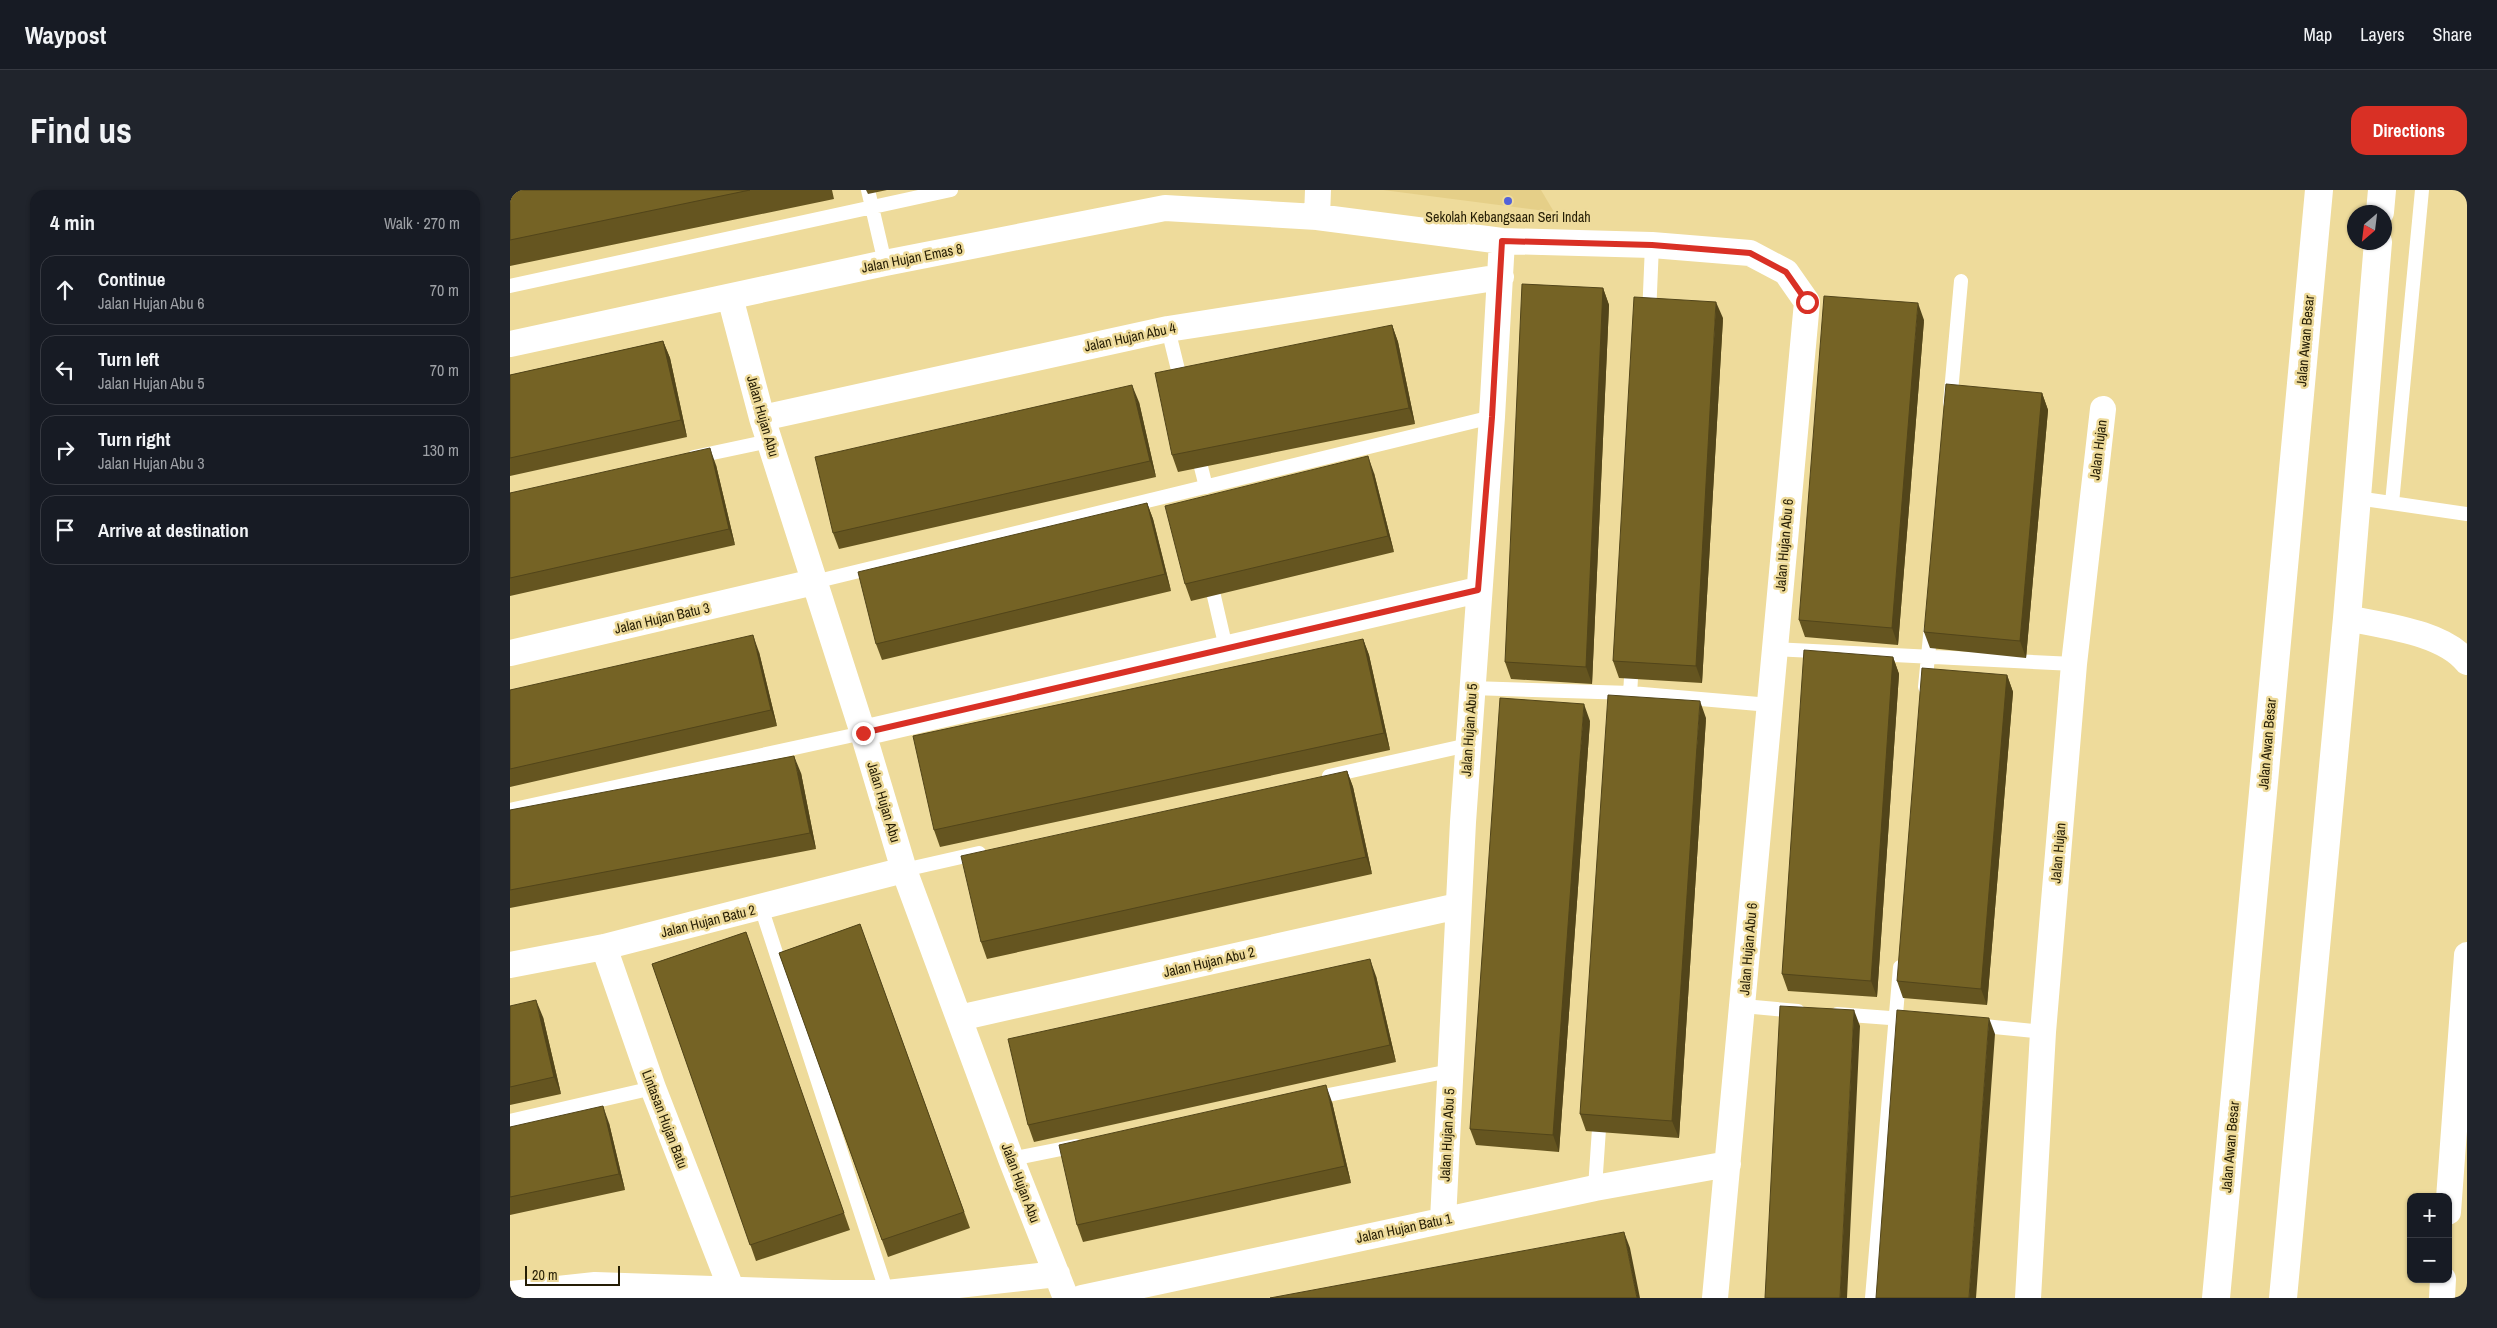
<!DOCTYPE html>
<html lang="en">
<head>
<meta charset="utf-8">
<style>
  :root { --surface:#171b24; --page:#20242c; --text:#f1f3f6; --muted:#9ea1a6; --line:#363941; --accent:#d93025 }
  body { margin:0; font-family:"Archivo Narrow",sans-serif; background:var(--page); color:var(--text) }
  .controls { position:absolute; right:15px; bottom:15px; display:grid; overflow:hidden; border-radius:10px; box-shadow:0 1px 4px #0004 }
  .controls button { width:45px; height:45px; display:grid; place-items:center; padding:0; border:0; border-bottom:1px solid var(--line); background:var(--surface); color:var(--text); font:25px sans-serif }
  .compass { position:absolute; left:1837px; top:15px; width:45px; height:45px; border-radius:50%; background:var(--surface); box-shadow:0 1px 4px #0004; rotate:208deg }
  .scale { position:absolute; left:15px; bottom:12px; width:95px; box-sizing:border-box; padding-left:5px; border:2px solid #251d04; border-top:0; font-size:14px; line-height:18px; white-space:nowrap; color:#251d04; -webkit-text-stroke:4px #eedb9b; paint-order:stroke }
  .stop { position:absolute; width:15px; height:15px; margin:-11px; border:4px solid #d93025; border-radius:50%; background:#fff }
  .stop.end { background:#d93025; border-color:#fff; box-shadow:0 1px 5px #0008 }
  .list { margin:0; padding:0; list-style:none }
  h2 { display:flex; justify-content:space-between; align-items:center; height:65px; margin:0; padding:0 20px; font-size:21px }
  h2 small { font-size:16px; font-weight:400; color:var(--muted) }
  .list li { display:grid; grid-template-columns:32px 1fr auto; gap:15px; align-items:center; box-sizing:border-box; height:70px; margin:0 10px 10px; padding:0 10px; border:1px solid var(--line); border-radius:15px }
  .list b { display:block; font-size:19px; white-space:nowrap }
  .list p { margin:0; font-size:16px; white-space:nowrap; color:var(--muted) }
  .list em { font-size:16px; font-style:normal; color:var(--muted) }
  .icon { flex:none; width:28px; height:28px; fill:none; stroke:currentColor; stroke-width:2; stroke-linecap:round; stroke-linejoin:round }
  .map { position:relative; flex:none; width:1957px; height:1108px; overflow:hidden; border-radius:15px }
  header { display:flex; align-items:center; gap:30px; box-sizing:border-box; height:70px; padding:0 25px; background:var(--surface); border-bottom:1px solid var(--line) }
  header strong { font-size:24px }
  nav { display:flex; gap:28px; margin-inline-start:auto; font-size:18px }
  .intro { display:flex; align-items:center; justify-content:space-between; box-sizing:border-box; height:120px; padding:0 30px }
  h1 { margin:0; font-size:35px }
  .button { padding:12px 22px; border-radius:15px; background:var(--accent); color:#fff; font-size:18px; font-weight:700 }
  main { display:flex; gap:30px; padding:0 30px }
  aside { flex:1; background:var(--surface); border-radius:15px; box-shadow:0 1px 4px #0004 }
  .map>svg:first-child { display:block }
  .built { fill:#e5cf88 }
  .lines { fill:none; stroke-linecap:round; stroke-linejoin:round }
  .lane { stroke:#fff; stroke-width:14 }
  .street { stroke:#fff; stroke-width:26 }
  .secondary { stroke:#fff; stroke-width:28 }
  .wall { fill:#655520 }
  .shaded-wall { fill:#52451a }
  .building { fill:#756325; stroke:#52451a }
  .route { stroke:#d93025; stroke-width:6 }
  .poi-dot { fill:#5362d8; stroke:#eedb9b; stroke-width:2 }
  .labels { text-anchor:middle; stroke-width:5; stroke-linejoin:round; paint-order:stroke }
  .poi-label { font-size:14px; fill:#251d04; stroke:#eedb9b }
  .street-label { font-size:14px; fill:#251d04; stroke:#eedb9b }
</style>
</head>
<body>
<header>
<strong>Waypost</strong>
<nav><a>Map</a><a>Layers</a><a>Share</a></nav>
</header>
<div class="intro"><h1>Find us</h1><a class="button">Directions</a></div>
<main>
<aside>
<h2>4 min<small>Walk · 270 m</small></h2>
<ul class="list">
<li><svg class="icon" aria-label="ahead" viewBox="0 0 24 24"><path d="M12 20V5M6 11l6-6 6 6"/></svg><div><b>Continue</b><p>Jalan Hujan Abu 6</p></div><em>70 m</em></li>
<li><svg class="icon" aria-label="left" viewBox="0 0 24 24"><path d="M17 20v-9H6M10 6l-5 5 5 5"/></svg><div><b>Turn left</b><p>Jalan Hujan Abu 5</p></div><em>70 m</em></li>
<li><svg class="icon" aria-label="right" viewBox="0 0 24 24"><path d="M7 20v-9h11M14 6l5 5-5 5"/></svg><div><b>Turn right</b><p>Jalan Hujan Abu 3</p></div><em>130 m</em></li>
<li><svg class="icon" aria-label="arrive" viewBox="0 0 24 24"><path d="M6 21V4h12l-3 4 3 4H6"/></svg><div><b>Arrive at destination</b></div></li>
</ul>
</aside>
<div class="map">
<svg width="1957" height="1108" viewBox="0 0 1957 1108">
  <rect width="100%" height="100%" fill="#eedb9b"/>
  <!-- built -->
  <path class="built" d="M873 0H1031L1044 22Z"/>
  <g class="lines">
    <!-- lane -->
    <path class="lane" d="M358 0 375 73
      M0 96 441 0
      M1139 126 1142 55
      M658 139 672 196
      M1440 213 1451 91
      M687 261 696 297
      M184 267 259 251
      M1847 308 1957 324
      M1882 313 1912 0
      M700 389 716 458
      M304 392 982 227
      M1265 459 1564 474
      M1415 497 1421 436
      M961 498 1121 503 1260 515
      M1119 523 1122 470
      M819 586 958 555
      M0 620 353 543
      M394 680 469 663
      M251 717 377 1103
      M1233 816 1288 821
      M1327 824 1393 829
      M1464 835 1533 842
      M803 908 940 881
      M0 931 143 898
      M501 969 566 956
      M1085 998 1090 924
      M1362 1108 1390 777"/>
    <!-- street -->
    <path class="street" d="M807 27 808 0
      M220 107 252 228 353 543 394 680 501 969 556 1108
      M0 154 375 73 655 18 807 27 992 51 1142 55 1240 63 1276 82 1297 112 1205 1108
      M252 228 658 139 991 87
      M1837 428C1874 436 1933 442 1957 472
      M0 463 304 392
      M353 543 968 400
      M94 757 143 898 221 1098
      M0 775 94 757 394 680
      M449 828 948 716
      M1938 1022 1957 765
      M933 1030 953 632 982 227 992 51
      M0 1104 85 1095 322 1103H377L547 1084
      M572 1108 1085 998 1218 974
      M1518 1108 1533 842 1564 474 1593 219
      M1932 1108 1933 1089"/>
    <!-- secondary -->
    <path class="secondary" d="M1870 22 1872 0
      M1706 1108 1809 0
      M1773 1108 1837 428 1868 52"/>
  </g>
  <!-- wall -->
  <path class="wall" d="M0 0H322L324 9 0 76Z
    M356 0H377L358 4Z
    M1093 98 1099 115 1082 494 1001 489 995 472Z
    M1213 128 1192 493 1109 488 1103 471Z
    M1414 130 1388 455 1295 447 1289 430Z
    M882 135 888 152 905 234 668 282 662 265Z
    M153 151 160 168 177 247 0 286V185Z
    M1532 203 1538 220 1516 468 1420 458 1414 442Z
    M629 212 646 287 329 359 323 343Z
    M206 275 225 355 0 406V303Z
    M864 283 884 362 681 411 675 394Z
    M637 313 643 329 661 401 372 470 366 454Z
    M853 449 859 465 880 560 430 657 424 640Z
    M249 462 267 536 0 597V500Z
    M1383 467 1389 484 1367 807 1278 801 1272 784Z
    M1497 485 1503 502 1477 815 1393 808 1387 791Z
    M1196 528 1169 948 1076 941 1070 924Z
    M1080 531 1049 962 966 955 960 939Z
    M837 581 843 597 862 684 477 769 471 752Z
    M291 583 306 659 0 718V620Z
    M350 734 460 1038 378 1067 269 763Z
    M236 742 340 1040 246 1071 142 774Z
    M866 786 886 872 524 952 518 935Z
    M0 816 33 827 51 904 0 915Z
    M822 912 841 993 573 1052 567 1035Z
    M99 933 115 1000 0 1025V937Z"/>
  <!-- shaded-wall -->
  <path class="shaded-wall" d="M1093 98 1099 115 1082 494 1076 477Z
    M1206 112 1213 128 1192 493 1186 476Z
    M1408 113 1414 130 1388 455 1382 438Z
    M882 135 888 152 905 234 899 218Z
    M153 151 160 168 177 247 171 230Z
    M622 195 629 212 646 287 640 271Z
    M1532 203 1538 220 1516 468 1510 451Z
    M200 258 206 275 225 355 219 339Z
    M858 266 864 283 884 362 878 346Z
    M637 313 643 329 661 401 655 384Z
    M243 445 249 462 267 536 261 520Z
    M853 449 859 465 880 560 874 543Z
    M1383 467 1389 484 1367 807 1361 791Z
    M1497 485 1503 502 1477 815 1471 799Z
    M1190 511 1196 528 1169 948 1162 931Z
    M1074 514 1080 531 1049 962 1043 945Z
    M284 566 291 583 306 659 300 643Z
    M837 581 843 597 862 684 856 667Z
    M860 769 866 786 886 872 880 855Z
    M26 810 33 827 51 904 44 887Z
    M1344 820 1350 836 1337 1108H1330Z
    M1479 828 1485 844 1466 1108H1459Z
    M816 895 822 912 841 993 835 976Z
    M93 916 99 933 115 1000 109 984Z
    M1114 1042 1120 1058 1130 1108H1127Z"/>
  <!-- building -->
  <path class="building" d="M0 0H240L0 50Z
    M1012 94 1093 98 1076 477 995 472Z
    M1314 106 1408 113 1382 438 1289 430Z
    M1124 107 1206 112 1186 476 1103 471Z
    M882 135 899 218 662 265 645 183Z
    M153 151 171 230 0 268V185Z
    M1436 194 1532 203 1510 451 1414 442Z
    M622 195 640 271 323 343 305 267Z
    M200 258 219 339 0 388V303Z
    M858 266 878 346 675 394 655 316Z
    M637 313 655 384 366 454 348 382Z
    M243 445 261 520 0 579V500Z
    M853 449 874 543 424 640 403 546Z
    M1294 460 1383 467 1361 791 1272 784Z
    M1412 478 1497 485 1471 799 1387 791Z
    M1098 505 1190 511 1162 931 1070 924Z
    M990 508 1074 514 1043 945 960 939Z
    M284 566 300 643 0 700V620Z
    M837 581 856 667 471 752 451 666Z
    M350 734 454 1022 372 1050 269 763Z
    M236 742 334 1023 240 1055 142 774Z
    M860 769 880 855 518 935 498 849Z
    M26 810 44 887 0 897V816Z
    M1270 816 1344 820 1330 1108H1255Z
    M1387 820 1479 828 1459 1108H1366Z
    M816 895 835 976 567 1035 549 955Z
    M93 916 109 984 0 1007V937Z
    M1114 1042 1127 1108H760Z"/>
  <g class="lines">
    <!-- route -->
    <path class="route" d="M353 543 968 400 982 227 992 51 1142 55 1240 63 1276 82 1297 112"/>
  </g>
  <!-- markers -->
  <circle class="poi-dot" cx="998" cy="11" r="5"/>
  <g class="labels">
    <!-- poi labels -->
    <g class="poi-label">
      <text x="998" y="32">Sekolah Kebangsaan Seri Indah</text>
    </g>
    <!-- street labels -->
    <g class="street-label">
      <text transform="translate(402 68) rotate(-11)" y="5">Jalan Hujan Emas 8</text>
      <text transform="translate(620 147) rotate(-12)" y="5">Jalan Hujan Abu 4</text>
      <text transform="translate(1795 151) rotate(-85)" y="5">Jalan Awan Besar</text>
      <text transform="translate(253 226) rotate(74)" y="5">Jalan Hujan Abu</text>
      <text transform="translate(1588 260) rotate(-83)" y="5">Jalan Hujan</text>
      <text transform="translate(1274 355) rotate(-85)" y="5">Jalan Hujan Abu 6</text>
      <text transform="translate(152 428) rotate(-13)" y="5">Jalan Hujan Batu 3</text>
      <text transform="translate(959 540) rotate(-86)" y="5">Jalan Hujan Abu 5</text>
      <text transform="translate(1757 554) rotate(-85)" y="5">Jalan Awan Besar</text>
      <text transform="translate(374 612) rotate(73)" y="5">Jalan Hujan Abu</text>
      <text transform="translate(1548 663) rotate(-85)" y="5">Jalan Hujan</text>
      <text transform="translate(198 731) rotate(-14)" y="5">Jalan Hujan Batu 2</text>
      <text transform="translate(1238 759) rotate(-85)" y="5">Jalan Hujan Abu 6</text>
      <text transform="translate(699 772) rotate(-13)" y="5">Jalan Hujan Abu 2</text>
      <text transform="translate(155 929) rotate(69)" y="5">Lintasan Hujan Batu</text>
      <text transform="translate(937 945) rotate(-87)" y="5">Jalan Hujan Abu 5</text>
      <text transform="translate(1720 957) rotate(-85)" y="5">Jalan Awan Besar</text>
      <text transform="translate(511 993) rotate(69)" y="5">Jalan Hujan Abu</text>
      <text transform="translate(894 1038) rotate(-12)" y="5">Jalan Hujan Batu 1</text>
    </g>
  </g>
</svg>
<div class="controls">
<button>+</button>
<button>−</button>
</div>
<svg class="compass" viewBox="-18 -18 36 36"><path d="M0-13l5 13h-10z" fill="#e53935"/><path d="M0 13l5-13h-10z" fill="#9ea1a6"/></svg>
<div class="scale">20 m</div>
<div class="stop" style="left:1297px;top:112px"></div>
<div class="stop end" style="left:353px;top:543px"></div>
</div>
</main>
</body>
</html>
